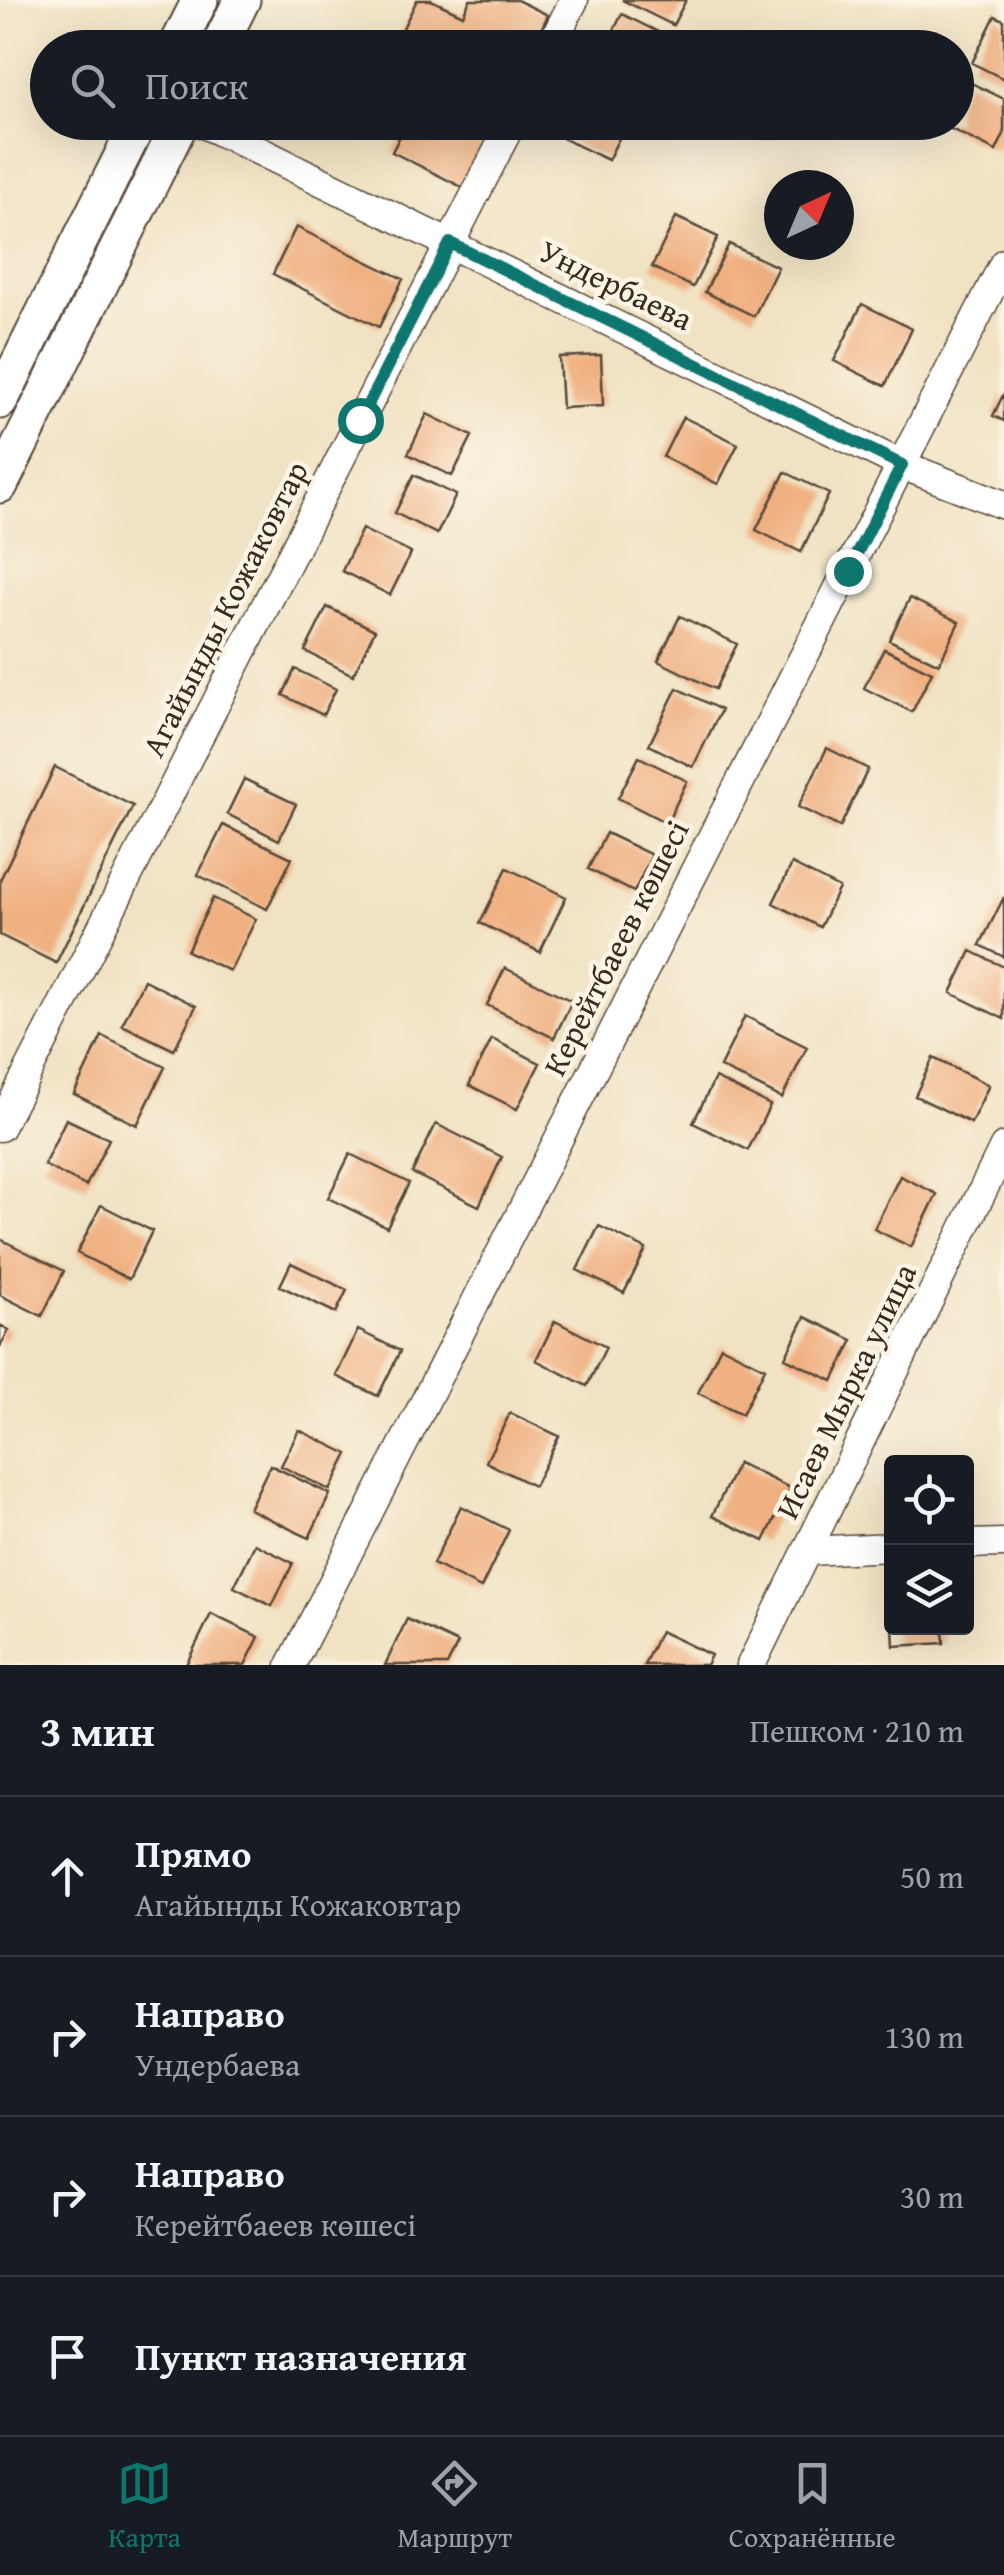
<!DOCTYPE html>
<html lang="ru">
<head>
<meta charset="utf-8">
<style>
  :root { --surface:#171b24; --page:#242831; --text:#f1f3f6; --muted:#9ea1a6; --line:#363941; --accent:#0f766e }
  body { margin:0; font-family:"Gentium Book Plus",serif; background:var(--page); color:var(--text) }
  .controls { position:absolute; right:30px; bottom:30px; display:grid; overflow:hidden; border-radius:10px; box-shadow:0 10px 40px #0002 }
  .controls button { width:90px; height:90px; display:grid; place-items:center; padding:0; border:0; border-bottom:2px solid var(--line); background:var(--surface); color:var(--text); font:50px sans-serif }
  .compass { position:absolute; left:764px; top:170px; width:90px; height:90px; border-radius:50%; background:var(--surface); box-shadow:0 10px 40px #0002; rotate:44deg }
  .stop { position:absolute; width:30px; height:30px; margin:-22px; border:8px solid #0f766e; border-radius:50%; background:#fff }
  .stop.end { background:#0f766e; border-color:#fff; box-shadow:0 2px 10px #0008 }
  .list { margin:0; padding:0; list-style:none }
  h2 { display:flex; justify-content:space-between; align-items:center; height:130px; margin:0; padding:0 40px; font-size:42px }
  h2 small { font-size:32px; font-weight:400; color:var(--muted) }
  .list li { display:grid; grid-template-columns:65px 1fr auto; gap:30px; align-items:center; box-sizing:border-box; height:160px; padding:0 40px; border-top:2px solid var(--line) }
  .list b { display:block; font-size:38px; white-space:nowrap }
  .list p { margin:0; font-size:32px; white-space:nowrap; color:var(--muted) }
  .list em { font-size:32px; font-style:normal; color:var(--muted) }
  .icon { flex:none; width:55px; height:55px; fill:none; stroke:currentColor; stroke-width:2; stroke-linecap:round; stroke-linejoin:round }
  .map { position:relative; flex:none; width:1004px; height:1665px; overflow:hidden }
  .search { position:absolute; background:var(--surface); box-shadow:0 10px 40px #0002; left:30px; right:30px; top:30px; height:110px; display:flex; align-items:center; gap:25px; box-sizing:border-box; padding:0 35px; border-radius:55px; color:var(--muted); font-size:38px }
  .sheet { height:770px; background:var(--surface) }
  nav { display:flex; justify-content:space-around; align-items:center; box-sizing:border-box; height:140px; border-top:2px solid var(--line); background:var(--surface); font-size:28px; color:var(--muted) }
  nav a { display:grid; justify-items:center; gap:5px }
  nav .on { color:var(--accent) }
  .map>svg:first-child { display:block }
  .building { fill:#f0b182 }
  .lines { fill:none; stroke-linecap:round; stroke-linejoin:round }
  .minor-casing { stroke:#564637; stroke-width:31 }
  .major-casing { stroke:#564637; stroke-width:39 }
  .minor { stroke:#fff; stroke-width:28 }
  .major { stroke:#fff; stroke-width:35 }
  .route { stroke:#0f766e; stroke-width:12 }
  .labels { text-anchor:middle; stroke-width:9; stroke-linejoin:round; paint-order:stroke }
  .street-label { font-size:32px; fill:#3b2a1e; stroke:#fcf5e5 }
</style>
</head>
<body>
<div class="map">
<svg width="1004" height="1665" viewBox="0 0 1004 1665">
  <rect width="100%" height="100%" fill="#fcf5e5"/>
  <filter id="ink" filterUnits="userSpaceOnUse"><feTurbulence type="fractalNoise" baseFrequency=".01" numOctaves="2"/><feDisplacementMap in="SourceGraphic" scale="20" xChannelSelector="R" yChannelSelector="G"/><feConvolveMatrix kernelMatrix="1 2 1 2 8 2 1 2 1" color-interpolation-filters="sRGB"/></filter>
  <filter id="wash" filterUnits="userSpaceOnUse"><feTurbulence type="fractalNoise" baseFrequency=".0048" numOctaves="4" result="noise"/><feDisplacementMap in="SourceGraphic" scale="40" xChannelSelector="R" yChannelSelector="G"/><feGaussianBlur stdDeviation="2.25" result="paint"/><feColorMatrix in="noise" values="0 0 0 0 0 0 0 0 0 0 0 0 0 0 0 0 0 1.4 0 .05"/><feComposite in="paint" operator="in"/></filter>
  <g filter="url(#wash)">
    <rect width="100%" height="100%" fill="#f0e2c3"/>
    <g id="blocks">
      <!-- building -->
      <path class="building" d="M417 0H431L463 15 470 0H517L548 15 532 48H393Z
        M622 0H686L673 25Z
        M622 14 678 42 676 48H605Z
        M995 16 1004 20V79L972 63Z
        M967 81 1004 99V134L996 151 945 126 946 122H956V102Z
        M407 122H496L464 188 392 152Z
        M572 122H627L608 160 564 139Z
        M676 217 718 237 693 287 652 267Z
        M296 227 403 279 379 327 273 274Z
        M729 244 778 267 754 316 705 292Z
        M862 304 912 329 885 386 834 361Z
        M601 355 603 406 562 408 559 357Z
        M1004 393V421L993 416Z
        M427 414 472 436 452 476 408 454Z
        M683 417 738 444 718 484 663 457Z
        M785 472 829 494 801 552 756 530Z
        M414 475 456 495 437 534 395 513Z
        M362 529 411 553 390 595 342 571Z
        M910 598 959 622 939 664 889 640Z
        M327 607 375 630 353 675 305 651Z
        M680 616 737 644 715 689 658 661Z
        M884 649 932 672 912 712 864 688Z
        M295 669 336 689 323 715 283 695Z
        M677 688 721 710 693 767 649 745Z
        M827 748 868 769 840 827 798 807Z
        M639 757 687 781 667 823 618 798Z
        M55 767 133 806 56 963 0 935V880Z
        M244 779 296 804 279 840 227 814Z
        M223 825 292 858 267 909 198 875Z
        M606 833 652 855 634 892 588 869Z
        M792 864 839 888 820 927 773 903Z
        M507 868 566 897 540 952 480 923Z
        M1004 897V957L980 945Z
        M213 898 256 919 230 971 187 951Z
        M971 951 1004 967V1019L951 993Z
        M505 968 572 1001 554 1038 487 1005Z
        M144 980 196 1006 174 1050 122 1025Z
        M745 1016 807 1047 782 1098 720 1067Z
        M102 1036 165 1067 137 1125 74 1094Z
        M492 1039 540 1063 517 1109 469 1085Z
        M933 1058 989 1085 971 1123 915 1096Z
        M715 1078 770 1105 748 1150 693 1123Z
        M66 1119 109 1139 86 1186 44 1165Z
        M436 1124 502 1157 479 1206 412 1173Z
        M350 1154 409 1183 387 1227 328 1198Z
        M900 1176 937 1194 911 1247 874 1229Z
        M101 1205 152 1231 129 1279 77 1253Z
        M599 1226 646 1249 624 1293 577 1270Z
        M0 1239 64 1271 42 1316 0 1295Z
        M291 1263 347 1290 336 1313 280 1286Z
        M805 1317 853 1340 833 1381 785 1358Z
        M555 1321 606 1347 587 1386 536 1360Z
        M0 1325 9 1330 0 1347Z
        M358 1330 400 1351 378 1396 336 1376Z
        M721 1346 765 1368 742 1414 698 1393Z
        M510 1413 559 1436 534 1486 486 1462Z
        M299 1430 348 1454 330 1490 281 1466Z
        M738 1463 790 1488 764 1541 712 1516Z
        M270 1465 330 1494 309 1538 249 1509Z
        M461 1506 509 1530 481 1588 433 1564Z
        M255 1544 293 1563 272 1606 234 1587Z
        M211 1614 259 1637 245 1665H186Z
        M407 1619 458 1643 447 1665H385Z
        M893 1628H943L944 1643 894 1646Z
        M660 1631 711 1655 706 1665H644Z"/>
    </g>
  </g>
  <g filter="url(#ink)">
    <use href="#blocks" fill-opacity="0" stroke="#564637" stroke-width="2.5"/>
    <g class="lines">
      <!-- minor casing -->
      <g class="minor-casing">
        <path id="minor" d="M550 48 574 0
          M200 122 902 465 1004 505
          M0 1127 512 122
          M966 1544 1004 1543
          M807 1551 892 1547
          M291 1665 1004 263
          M751 1665 1004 1147"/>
      </g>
      <!-- major casing -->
      <g class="major-casing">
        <path id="major" d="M176 48 200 0
          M218 48 242 0
          M0 401 139 122
          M0 485 181 122"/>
      </g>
      <!-- minor -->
      <use href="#minor" class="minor"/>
      <!-- major -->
      <use href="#major" class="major"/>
    </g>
  </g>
  <g class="lines" filter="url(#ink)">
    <!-- route -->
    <path class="route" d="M360 420 450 243 902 465 848 571"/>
  </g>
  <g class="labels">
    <!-- street labels -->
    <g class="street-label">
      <text transform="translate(616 285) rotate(26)" y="11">Ундербаева</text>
      <text transform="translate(225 609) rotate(-63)" y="11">Агайынды Кожаковтар</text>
      <text transform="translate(616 948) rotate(-63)" y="11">Керейтбаеев көшесі</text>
      <text transform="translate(846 1391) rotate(-64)" y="11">Исаев Мырка улица</text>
    </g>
  </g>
</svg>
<div class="controls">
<button><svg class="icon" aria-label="locate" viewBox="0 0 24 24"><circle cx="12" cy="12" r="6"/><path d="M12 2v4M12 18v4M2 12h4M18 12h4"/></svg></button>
<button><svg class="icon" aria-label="layers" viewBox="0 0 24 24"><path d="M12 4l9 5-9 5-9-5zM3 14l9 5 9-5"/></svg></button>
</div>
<svg class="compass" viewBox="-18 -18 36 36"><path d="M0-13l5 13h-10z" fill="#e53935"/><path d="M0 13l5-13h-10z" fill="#9ea1a6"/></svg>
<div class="stop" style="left:360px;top:420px"></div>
<div class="stop end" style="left:848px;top:571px"></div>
<div class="search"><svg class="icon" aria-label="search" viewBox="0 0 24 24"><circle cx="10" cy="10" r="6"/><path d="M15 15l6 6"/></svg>Поиск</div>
</div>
<section class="sheet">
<h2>3 мин<small>Пешком · 210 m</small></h2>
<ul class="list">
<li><svg class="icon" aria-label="ahead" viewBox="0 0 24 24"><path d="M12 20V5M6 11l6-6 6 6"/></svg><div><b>Прямо</b><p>Агайынды Кожаковтар</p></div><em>50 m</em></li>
<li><svg class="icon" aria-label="right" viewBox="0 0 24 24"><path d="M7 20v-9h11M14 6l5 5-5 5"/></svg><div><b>Направо</b><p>Ундербаева</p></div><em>130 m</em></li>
<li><svg class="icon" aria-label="right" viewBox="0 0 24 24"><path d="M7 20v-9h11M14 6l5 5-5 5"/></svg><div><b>Направо</b><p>Керейтбаеев көшесі</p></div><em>30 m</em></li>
<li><svg class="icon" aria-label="arrive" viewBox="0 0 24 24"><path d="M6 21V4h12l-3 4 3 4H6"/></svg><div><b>Пункт назначения</b></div></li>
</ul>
</section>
<nav>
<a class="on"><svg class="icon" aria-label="map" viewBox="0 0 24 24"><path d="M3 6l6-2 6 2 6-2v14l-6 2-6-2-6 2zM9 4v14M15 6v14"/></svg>Карта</a>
<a><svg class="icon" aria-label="directions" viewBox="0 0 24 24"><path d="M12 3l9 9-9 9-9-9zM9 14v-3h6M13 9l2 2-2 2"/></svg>Маршрут</a>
<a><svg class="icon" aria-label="saved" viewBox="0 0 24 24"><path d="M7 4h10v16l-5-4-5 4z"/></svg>Сохранённые</a>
</nav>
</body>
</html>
